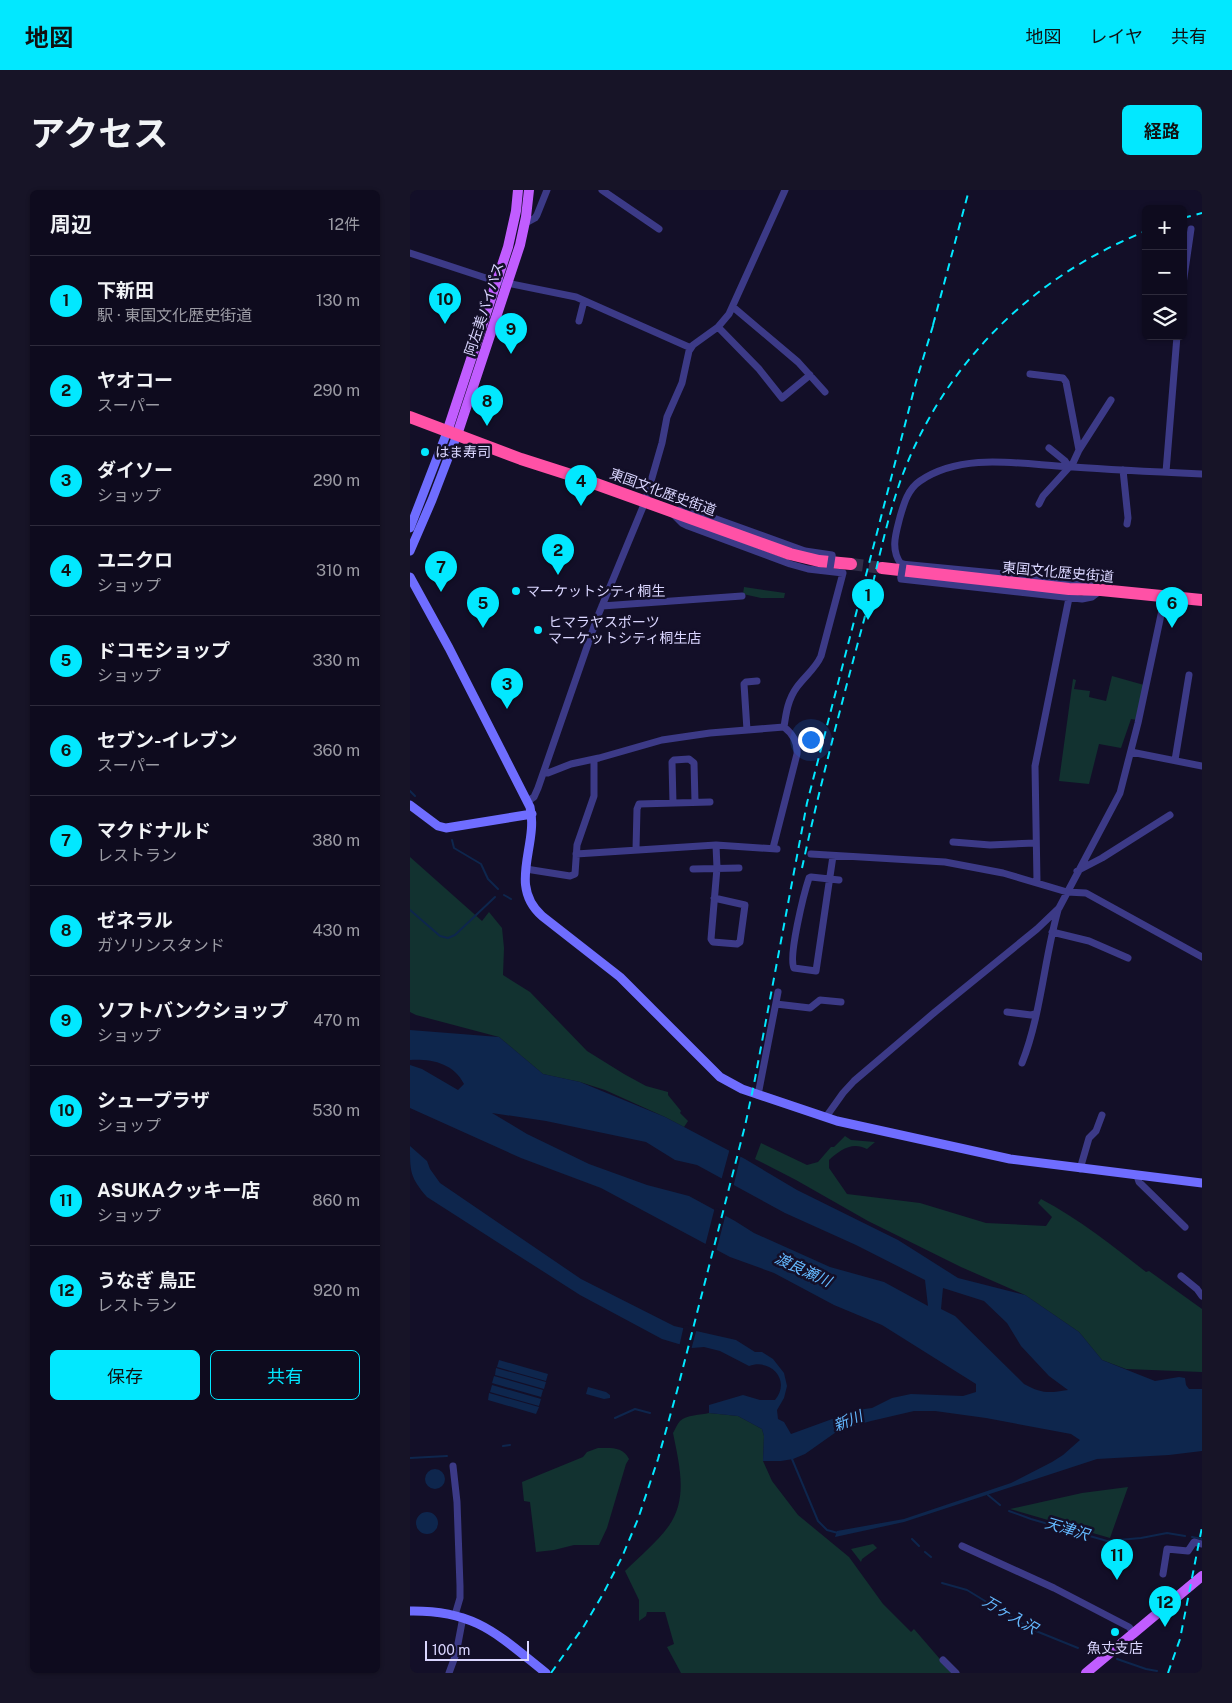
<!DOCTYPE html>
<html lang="ja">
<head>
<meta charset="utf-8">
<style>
  :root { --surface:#0e0b1e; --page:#171427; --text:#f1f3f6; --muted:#9b9ba4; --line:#2e2b3c; --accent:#02e8ff }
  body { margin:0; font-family:"Public Sans","Noto Sans JP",sans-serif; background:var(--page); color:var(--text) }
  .controls { position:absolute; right:15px; top:15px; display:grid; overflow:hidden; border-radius:8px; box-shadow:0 1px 4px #0004 }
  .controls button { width:45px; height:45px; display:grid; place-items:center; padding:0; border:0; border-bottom:1px solid var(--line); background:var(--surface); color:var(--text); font:25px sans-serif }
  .scale { position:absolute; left:15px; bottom:12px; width:104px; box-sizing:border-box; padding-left:5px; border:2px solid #dad6ff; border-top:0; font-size:14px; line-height:18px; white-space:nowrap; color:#dad6ff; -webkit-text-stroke:4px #130f28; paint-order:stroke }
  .you { position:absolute; left:400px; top:549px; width:18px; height:18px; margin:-12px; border:4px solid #fff; border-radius:50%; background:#1a73e8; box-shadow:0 0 0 8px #1a73e833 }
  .badge { display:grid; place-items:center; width:32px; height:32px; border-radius:50%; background:var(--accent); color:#111; font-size:16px; font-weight:700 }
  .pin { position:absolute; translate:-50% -41px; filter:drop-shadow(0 1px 2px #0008) }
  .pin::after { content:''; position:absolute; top:26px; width:18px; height:15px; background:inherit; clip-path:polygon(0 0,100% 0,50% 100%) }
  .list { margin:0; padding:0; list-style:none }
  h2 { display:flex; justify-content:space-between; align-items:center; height:65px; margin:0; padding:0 20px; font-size:21px }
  h2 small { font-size:16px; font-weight:400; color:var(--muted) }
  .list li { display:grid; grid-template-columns:32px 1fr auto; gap:15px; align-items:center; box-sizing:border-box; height:90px; padding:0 20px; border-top:1px solid var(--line) }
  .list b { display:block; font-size:19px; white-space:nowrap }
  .list p { margin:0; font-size:16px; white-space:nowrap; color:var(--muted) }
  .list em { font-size:16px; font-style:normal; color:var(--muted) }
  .actions { display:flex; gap:10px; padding:15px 20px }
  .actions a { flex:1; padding:11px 0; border:1px solid var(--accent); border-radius:8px; text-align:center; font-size:18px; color:var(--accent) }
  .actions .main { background:var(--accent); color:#111 }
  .icon { flex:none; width:28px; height:28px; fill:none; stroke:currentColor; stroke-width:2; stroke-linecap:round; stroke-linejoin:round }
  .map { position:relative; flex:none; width:792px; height:1483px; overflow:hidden; border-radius:8px }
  header { display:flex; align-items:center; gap:30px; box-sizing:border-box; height:70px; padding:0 25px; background:var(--accent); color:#111 }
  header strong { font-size:24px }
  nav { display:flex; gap:28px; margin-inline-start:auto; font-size:18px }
  .intro { display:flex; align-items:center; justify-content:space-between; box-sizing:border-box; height:120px; padding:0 30px }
  h1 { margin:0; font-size:35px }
  .button { padding:12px 22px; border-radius:8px; background:var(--accent); color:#111; font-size:18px; font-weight:700 }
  main { display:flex; gap:30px; padding:0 30px }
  aside { flex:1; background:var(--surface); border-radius:8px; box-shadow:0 1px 4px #0004 }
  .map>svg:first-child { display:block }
  .green { fill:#123230 }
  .water { fill:#0e264d; fill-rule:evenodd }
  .pier { fill:#130f28 }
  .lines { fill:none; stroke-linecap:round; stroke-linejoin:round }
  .stream { stroke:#0e264d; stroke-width:2 }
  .highway-tunnel { stroke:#312d48; stroke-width:12; stroke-dasharray:12 6; stroke-linecap:butt }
  .street { stroke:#3c3a87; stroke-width:7 }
  .secondary { stroke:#6f6dff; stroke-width:9 }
  .primary { stroke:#c15dff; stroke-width:10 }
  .highway { stroke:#ff51a6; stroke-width:12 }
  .rail { stroke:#02e8ff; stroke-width:2; stroke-dasharray:8 6; stroke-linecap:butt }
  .street-bridge { stroke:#3c3a87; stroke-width:7 }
  .poi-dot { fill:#02e8ff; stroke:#130f28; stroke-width:2 }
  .labels { text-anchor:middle; stroke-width:5; stroke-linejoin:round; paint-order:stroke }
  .street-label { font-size:14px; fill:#dad6ff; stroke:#130f28 }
  .poi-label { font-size:14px; fill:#dad6ff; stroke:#130f28; text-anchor:start }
  .water-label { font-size:15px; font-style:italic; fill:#64b9ff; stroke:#130f28 }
</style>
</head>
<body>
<header>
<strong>地図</strong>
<nav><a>地図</a><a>レイヤ</a><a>共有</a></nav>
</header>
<div class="intro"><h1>アクセス</h1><a class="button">経路</a></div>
<main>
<aside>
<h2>周辺<small>12件</small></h2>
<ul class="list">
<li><span class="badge">1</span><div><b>下新田</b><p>駅 · 東国文化歴史街道</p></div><em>130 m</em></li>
<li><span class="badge">2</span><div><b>ヤオコー</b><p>スーパー</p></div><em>290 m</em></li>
<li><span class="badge">3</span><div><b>ダイソー</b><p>ショップ</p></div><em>290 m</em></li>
<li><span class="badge">4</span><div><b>ユニクロ</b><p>ショップ</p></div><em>310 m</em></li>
<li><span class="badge">5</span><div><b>ドコモショップ</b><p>ショップ</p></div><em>330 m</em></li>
<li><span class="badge">6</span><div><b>セブン-イレブン</b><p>スーパー</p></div><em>360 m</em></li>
<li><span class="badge">7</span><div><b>マクドナルド</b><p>レストラン</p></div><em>380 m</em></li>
<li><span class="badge">8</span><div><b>ゼネラル</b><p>ガソリンスタンド</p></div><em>430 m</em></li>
<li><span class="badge">9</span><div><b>ソフトバンクショップ</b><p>ショップ</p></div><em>470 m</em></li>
<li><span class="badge">10</span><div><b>シュープラザ</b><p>ショップ</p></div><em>530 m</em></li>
<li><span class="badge">11</span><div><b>ASUKAクッキー店</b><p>ショップ</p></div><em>860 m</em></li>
<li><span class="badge">12</span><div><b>うなぎ 鳥正</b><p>レストラン</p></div><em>920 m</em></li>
</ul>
<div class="actions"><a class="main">保存</a><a>共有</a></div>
</aside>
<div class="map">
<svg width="792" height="1483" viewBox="0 0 792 1483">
  <rect width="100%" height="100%" fill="#130f28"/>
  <!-- green -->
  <path class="green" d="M334 397 375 403 374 408H351L333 404Z
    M702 486 734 495 727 530 721 529 711 558 689 554 679 594 649 591 663 489 666 490 664 499 680 501 679 507 696 511Z
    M0 667 72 731 79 722 92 738 94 758 93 785 120 802 177 861 214 884 236 896 258 902V905L271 921 270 923 278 931 274 937 255 927 195 900 170 892 133 884 89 847 6 825 0 822Z
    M435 946 441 950 465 952 457 959C442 951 430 960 419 970V978L437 1004 510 1013 576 1033 636 1036 642 1027 628 1013 631 1009C669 1029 703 1056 736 1082L739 1081 792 1119V1182L716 1179 692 1170 669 1142 615 1105 551 1077 458 1031 386 990 345 969 351 953 397 975 408 972 421 957H424Z
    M299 1223 328 1226 352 1239 354 1246 353 1271 362 1291 388 1325 439 1367 473 1414 501 1442 504 1439 542 1483H271L257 1457 264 1454 255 1422H237L236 1426 229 1431V1410L215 1381C229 1367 246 1353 258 1337 279 1309 269 1274 263 1243 265 1240 267 1234 270 1231 276 1225 291 1225 299 1223Z
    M188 1258C200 1258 213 1256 219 1269L216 1274 197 1338 189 1355H164L144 1360 126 1362 120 1312 114 1311 112 1292 173 1267 177 1262Z
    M718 1297 700 1348 600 1319 672 1303Z
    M463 1354 467 1358 452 1369 451 1372 441 1359Z"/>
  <!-- water -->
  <path class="water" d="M0 840 89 847 133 884 170 892 255 927 335 969 387 1000 488 1050 548 1088 615 1105 669 1142 692 1170 745 1191 769 1187 775 1188 776 1195 779 1199H792V1261L759 1265 687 1269 494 1332 425 1347 427 1341 494 1329 601 1293 642 1272 653 1265 670 1250 661 1244 576 1228 525 1221H504L461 1231 429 1240 395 1264 383 1269 371 1271H353L354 1246 352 1239 328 1226 299 1223V1215L333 1205 350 1210H365C381 1191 362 1168 339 1176L310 1161 294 1157 282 1158 252 1149 170 1105 17 1007C0 987 0 982 0 956L17 971 20 979 30 993 171 1089 264 1136 326 1150 345 1162H352L363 1169 374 1183 377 1196 374 1208 367 1220 368 1229 374 1232 381 1244 447 1220 462 1218 482 1208 501 1204 553 1206 566 1202V1194L472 1135 424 1115 364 1083 320 1067 191 998 111 968 0 918V875L12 879 48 900 54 894C43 873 22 869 0 870ZM82 923 136 931 236 952 265 970 287 975 375 1023 446 1055 515 1090 518 1116 474 1092 420 1077 344 1043 325 1031 279 1006 237 995 179 974 117 944ZM533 1098 574 1111 597 1133 611 1156 639 1186 658 1200C639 1203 632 1204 614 1194L545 1126 531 1119Z
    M89 1170 138 1184 136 1191 87 1177Z
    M86 1178 136 1192 134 1199 85 1185Z
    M84 1186 133 1200 131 1207 82 1193Z
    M82 1195 131 1209 129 1216 80 1202Z
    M178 1197 196 1202 200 1205V1208L194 1209 176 1204Z
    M79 1203 129 1217 126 1224 78 1210Z
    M15 1289a10 10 0 1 1 20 0a10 10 0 1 1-20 0Z
    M6 1333a11 11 0 1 1 22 0a11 11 0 1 1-22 0Z"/>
  <!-- pier -->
  <path class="pier" d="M320 958 331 964 323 998 311 991Z
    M305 1017 316 1023 306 1062 295 1056Z
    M274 1135 287 1138 281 1160 269 1157Z"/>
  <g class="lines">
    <!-- stream -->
    <path class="stream" d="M0 601 5 606
      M42 650 44 658 71 674 78 689 88 699
      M94 705 101 709
      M0 720 30 746 38 748 45 745 85 707
      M205 1228 225 1219 240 1223
      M93 1256 100 1255
      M0 1268 37 1266
      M382 1269 408 1331 417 1340 428 1343
      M578 1305 590 1315
      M599 1321 621 1329 697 1351 731 1348 757 1343 775 1346
      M782 1347 792 1349
      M502 1349 509 1356
      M515 1362 521 1367
      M532 1393 557 1400 621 1439 668 1458
      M707 1469 736 1479 747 1481"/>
    <!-- highway-tunnel -->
    <path class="highway-tunnel" d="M441 374 472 378"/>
    <!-- street -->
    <path class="street" d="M192 0 249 39
      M114 34 125 28 127 25 137 0
      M0 63 82 90 166 107 281 158
      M773 94 781 39
      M323 117 388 172 415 202
      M169 131 174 111
      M308 137 349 179 372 208 400 185
      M620 184 653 188 656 192 669 260
      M639 258 655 271 659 277
      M713 280 718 328 717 334
      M756 282 767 146
      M629 314 633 306 663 273 669 260 701 210
      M269 320 284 321 395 361 422 365V366
      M264 325 272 333 278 336 380 374 398 379 433 383 411 466C406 478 395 486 387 497 378 509 376 523 374 537
      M491 387V389L672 409 682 407 690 401
      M685 400 678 393 668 391 491 374C480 359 486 343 490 327 494 313 498 299 510 291 554 261 614 275 663 277 706 280 749 282 792 284
      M192 416 332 406
      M337 540 334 494 336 492 347 491
      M721 562 792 576
      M765 570 779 485
      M134 583H138L161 574 189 568 252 550 300 543 374 537C383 544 388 552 387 564L363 658
      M118 611 124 607 128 598 187 428 235 312 252 253 257 227 272 193 279 161 283 155 308 137 319 124 375 0
      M263 613 262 572 264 570 279 569 284 573 285 612
      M543 652 580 655 625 653
      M226 659 227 619 229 614 300 612
      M166 664 306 655 367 659
      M401 664 535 672 593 683 657 702 676 703 792 767
      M423 666 406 781 384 778C378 767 394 703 399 688L401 687 429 690
      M116 679 160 686 165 684 167 655 184 606V569
      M283 679 329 678
      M667 681 692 668 760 625
      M627 692 625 576 659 408
      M304 708 335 715 330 752 327 754 303 752 301 749 307 678 306 655
      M642 742 679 751 718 768
      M366 814 400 818 410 810 431 812
      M597 822 621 825 625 824
      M612 873C631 825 634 770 648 720
      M348 905 368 802
      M416 927 433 903 444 891 525 822 627 739 649 718 710 603 728 533 755 406
      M670 979 679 948 686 941 692 925
      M727 986 729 992 775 1037
      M771 1086 787 1099 792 1106
      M43 1276 47 1312 50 1396V1408L45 1425
      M552 1356 644 1398 719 1437 724 1443
      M753 1384 757 1359 778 1361 784 1352 792 1354
      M533 1470 546 1483
      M39 1483 46 1464 53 1427"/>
    <!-- secondary -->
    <path class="secondary" d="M0 338 37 242
      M0 361 22 310 47 245
      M0 387 39 458 120 617C129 655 97 695 132 726L210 787 310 887 332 899 427 931 600 969 792 993
      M0 615 28 636 36 638 122 624
      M0 1421C66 1420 88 1445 136 1483"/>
    <!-- primary -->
    <path class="primary" d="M37 242 98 57 106 21 108 0
      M47 245 110 55 116 27 119 0
      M676 1483 792 1386"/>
    <!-- highway -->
    <path class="highway" d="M0 227 111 269 164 286 380 364 409 371 441 374
      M472 378 659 399 691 400 792 410"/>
    <!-- rail -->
    <path class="rail" d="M773 28 792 23
      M523 135 559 0
      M392 678C410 595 432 512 454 430 466 383 475 335 491 289 534 173 622 87 736 41
      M141 1483 174 1436 193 1404 212 1367 228 1329 248 1269 267 1201 335 936 344 894 397 613 506 192 525 129
      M758 1483 770 1449 792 1337"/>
    <!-- street-bridge -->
    <path class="street-bridge" d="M420 379 422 366
      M491 387 493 374"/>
  </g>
  <!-- markers -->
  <g class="poi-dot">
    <circle cx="15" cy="262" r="5"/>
    <circle cx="106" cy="401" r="5"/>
    <circle cx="128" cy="440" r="5"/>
    <circle cx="705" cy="1442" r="5"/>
  </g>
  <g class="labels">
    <!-- street labels -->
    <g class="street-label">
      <text transform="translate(74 119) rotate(-72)" y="5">阿左美バイパス</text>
      <text transform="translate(253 302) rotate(20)" y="5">東国文化歴史街道</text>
      <text transform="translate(648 382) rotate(5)" y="5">東国文化歴史街道</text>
    </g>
    <!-- poi labels -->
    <g class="poi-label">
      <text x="25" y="267">はま寿司</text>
      <text x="116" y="406">マーケットシティ桐生</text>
      <text x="138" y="437">ヒマラヤスポーツ<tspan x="138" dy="16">マーケットシティ桐生店</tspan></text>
      <text x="705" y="1463" text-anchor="middle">魚丈支店</text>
    </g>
    <!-- water labels -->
    <g class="water-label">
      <text transform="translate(393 1080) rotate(25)" y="5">渡良瀬川</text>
      <text transform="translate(438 1231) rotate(-22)" y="5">新川</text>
      <text transform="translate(657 1339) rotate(17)" y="5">天津沢</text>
      <text transform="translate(600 1425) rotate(30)" y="5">万ヶ入沢</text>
    </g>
  </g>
</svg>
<div class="controls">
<button>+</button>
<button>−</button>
<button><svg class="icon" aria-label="layers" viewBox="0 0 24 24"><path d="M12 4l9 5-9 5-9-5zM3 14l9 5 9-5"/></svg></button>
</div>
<div class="scale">100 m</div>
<div class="you"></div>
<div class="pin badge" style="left:458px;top:430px">1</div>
<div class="pin badge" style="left:148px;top:385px">2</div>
<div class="pin badge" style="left:97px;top:519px">3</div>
<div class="pin badge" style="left:171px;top:316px">4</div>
<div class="pin badge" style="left:73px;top:438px">5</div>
<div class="pin badge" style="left:762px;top:438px">6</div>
<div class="pin badge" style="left:31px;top:402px">7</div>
<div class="pin badge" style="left:77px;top:236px">8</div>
<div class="pin badge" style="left:101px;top:164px">9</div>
<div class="pin badge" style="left:35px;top:134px">10</div>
<div class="pin badge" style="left:707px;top:1390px">11</div>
<div class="pin badge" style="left:755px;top:1437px">12</div>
</div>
</main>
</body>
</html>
